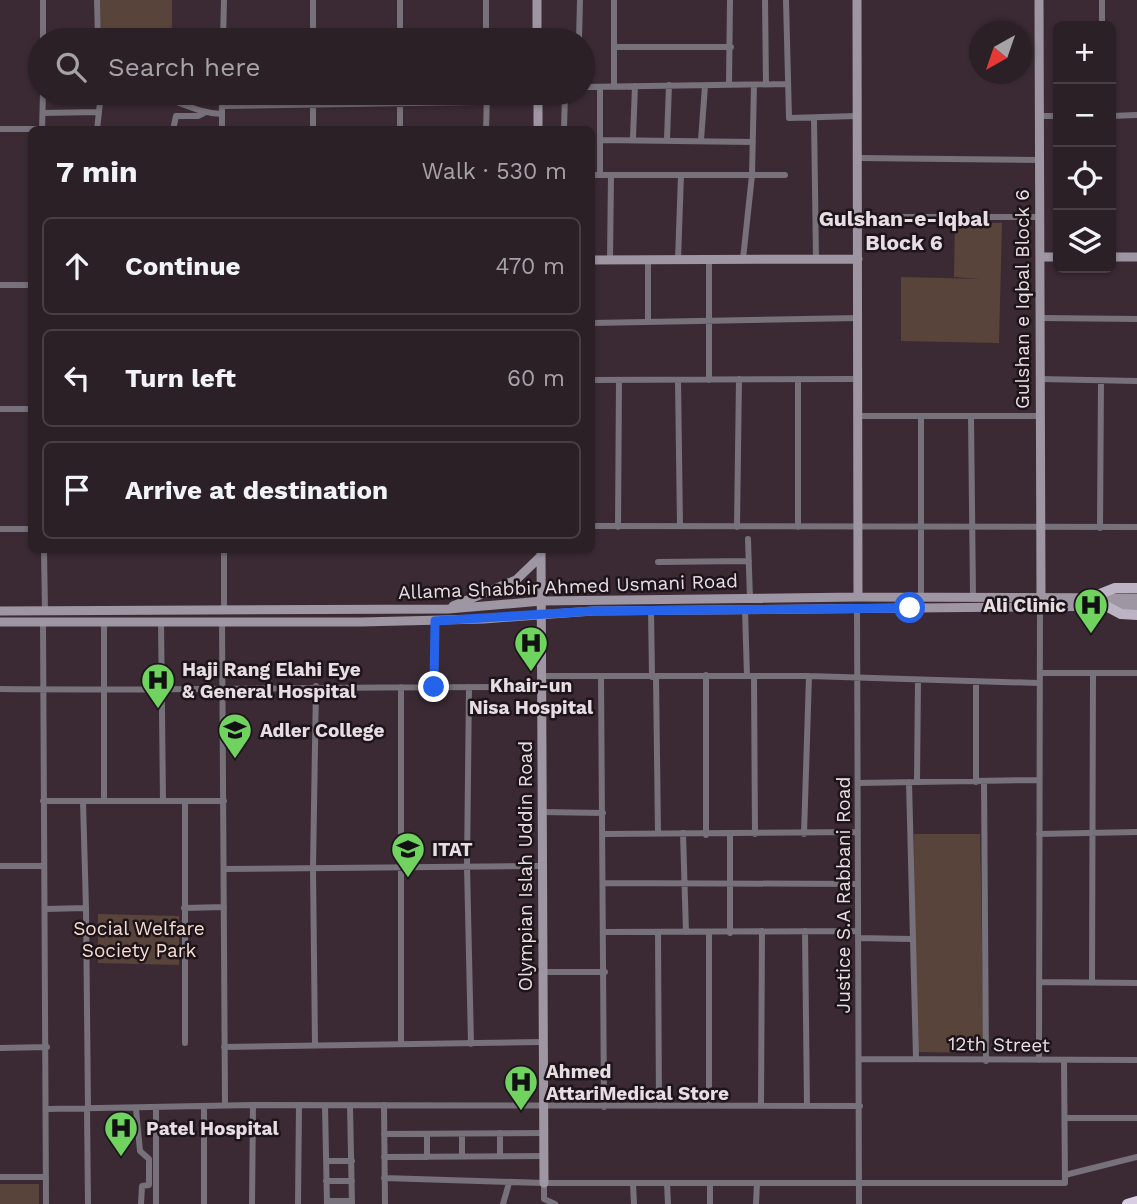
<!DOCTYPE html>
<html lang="en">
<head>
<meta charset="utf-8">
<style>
  :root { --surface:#2c2027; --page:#382d33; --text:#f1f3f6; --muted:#a6a3a7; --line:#483e44 }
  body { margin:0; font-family:"Work Sans",sans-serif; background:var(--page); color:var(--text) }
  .controls { position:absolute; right:21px; top:21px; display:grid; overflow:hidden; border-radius:10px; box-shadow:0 2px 5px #0004 }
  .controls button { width:63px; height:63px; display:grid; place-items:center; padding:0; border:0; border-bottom:2px solid var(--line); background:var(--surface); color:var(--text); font:35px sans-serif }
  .compass { position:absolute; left:969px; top:21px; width:63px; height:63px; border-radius:50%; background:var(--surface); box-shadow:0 2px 5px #0004; rotate:220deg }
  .stop { position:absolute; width:21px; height:21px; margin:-16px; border:5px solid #2563eb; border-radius:50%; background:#fff }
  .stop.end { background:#2563eb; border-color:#fff; box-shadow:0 2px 7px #0008 }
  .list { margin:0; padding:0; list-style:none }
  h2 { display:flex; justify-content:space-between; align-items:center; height:91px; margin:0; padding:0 28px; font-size:30px }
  h2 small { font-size:23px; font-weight:400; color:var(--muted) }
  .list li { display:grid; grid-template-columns:46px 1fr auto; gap:21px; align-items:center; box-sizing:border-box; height:98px; margin:0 14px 14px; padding:0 14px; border:2px solid var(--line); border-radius:10px }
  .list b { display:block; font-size:26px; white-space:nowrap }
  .list em { font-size:23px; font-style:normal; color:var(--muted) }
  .icon { flex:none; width:38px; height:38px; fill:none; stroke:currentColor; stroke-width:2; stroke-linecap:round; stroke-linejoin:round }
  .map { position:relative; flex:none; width:1137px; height:1204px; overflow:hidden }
  .search { position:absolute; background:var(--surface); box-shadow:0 2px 5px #0004; left:28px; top:28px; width:567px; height:77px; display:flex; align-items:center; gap:18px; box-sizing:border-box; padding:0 24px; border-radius:38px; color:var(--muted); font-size:26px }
  .panel { position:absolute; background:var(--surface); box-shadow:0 2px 5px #0004; left:28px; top:126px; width:567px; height:427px; border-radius:10px }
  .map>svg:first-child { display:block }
  .green { fill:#58443a }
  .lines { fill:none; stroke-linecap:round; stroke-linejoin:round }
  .street { stroke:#76717a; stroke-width:6 }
  .secondary { stroke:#9e96a3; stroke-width:9 }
  .primary { stroke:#bcb3c4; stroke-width:10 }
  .highway { stroke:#d8cde1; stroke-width:10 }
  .route { stroke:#2563eb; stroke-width:9 }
  .labels { text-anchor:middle; stroke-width:5; stroke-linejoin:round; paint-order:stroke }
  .street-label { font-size:19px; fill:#e8dde3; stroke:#1d151a }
  .poi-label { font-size:19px; font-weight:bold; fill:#e8dde3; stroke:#1d151a; text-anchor:start }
  .park-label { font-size:19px; fill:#f7ddd1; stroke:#1d151a }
  .neighbourhood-label { font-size:21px; font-weight:bold; fill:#e8dde3; stroke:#1d151a }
</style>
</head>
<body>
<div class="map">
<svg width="1137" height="1204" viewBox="0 0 1137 1204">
  <rect width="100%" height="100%" fill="#3b2a34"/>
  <!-- green -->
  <path class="green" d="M100 0H172V40H101Z
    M955 223H1002L999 343 901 341V277L980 279 954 277Z
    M914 834H980L984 1053 915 1052Z
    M98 914 179 916V965L98 963Z
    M0 1184H39V1204H0Z"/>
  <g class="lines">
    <!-- street -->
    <path class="street" d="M43 0V40
      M97 0 98 40
      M313 0V40
      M400 0V40
      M486 0V40
      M614 0V87
      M765 0 766 84
      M786 0 789 118 856 116
      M1102 0V26
      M223 40 224 0
      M579 40 580 0
      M615 47H731
      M729 84 730 0
      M583 87 788 84
      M600 87V175
      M313 93V130
      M100 98C120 98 147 93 166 98 186 105 200 113 222 114
      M222 106 538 101
      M43 113 97 112
      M1039 116H1058
      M1111 116 1137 115
      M814 118 816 259
      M0 129H42
      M42 130 43 93
      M97 130 101 93
      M173 130 176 116H198L204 113
      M222 130V93
      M400 130V93
      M486 130 487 93
      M564 130 565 93
      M633 138 635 86
      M667 139 669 85
      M600 140 753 142
      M701 140 705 86
      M858 158 1039 160
      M592 175H785
      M859 217H1041
      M709 259V380
      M743 259 752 175 754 85
      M610 260 611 175
      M678 260 681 175
      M648 261V320
      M0 285H32
      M592 295V338
      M1041 318 1137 319
      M592 323 859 318
      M798 379V527
      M1040 379 1137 381
      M592 380 859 379
      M678 380 680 526
      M0 409H32
      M859 416H1039
      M921 417V597
      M971 417 973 596
      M592 526 1137 527
      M618 527 619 381
      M737 527 739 379
      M1100 528 1101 382
      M0 529H32
      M748 539 750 599
      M44 550 45 611
      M658 562 749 561
      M857 608 859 1204
      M224 610V550
      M651 610 652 677
      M745 610 747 676
      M161 621 163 801
      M43 622 46 1204
      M222 622 225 1105
      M1041 673H1137
      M542 676H809L1038 683
      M601 676 604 1107
      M656 677 658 833
      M754 677 755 834
      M976 683V782
      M434 687 435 621
      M469 687 467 866 471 1044
      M0 689C180 691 361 686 541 687
      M917 781 918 681
      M909 782 916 1058
      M984 782 986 1061
      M858 783 1038 780
      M43 801H224
      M104 801V622
      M185 802V1043
      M542 812 603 813
      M683 833 686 932
      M604 834 858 832
      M804 834 809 676
      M1039 834 1137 832
      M706 835V675
      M0 866H44
      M224 869 542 866
      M603 883 858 884
      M86 908 88 1108
      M184 908 224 907
      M45 909 86 908 83 801
      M805 931 807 1106
      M605 932 858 931
      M658 932 659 1106
      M709 933V1105
      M730 933V835
      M858 938 911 939
      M543 972H605
      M1039 982 1137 983
      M1092 983 1093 673
      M401 1044V687
      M315 1045 313 868 316 686
      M224 1047 543 1042
      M0 1048 47 1047
      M860 1059 1137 1060
      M1039 1060 1040 607
      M384 1105 385 1204
      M761 1105 762 931
      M325 1106 327 1204
      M350 1106 352 1204
      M156 1107V1204
      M87 1108 88 1204
      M47 1109 253 1105 860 1106
      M136 1109 140 1151 149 1159V1185L142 1186 141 1204
      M1065 1118H1137
      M500 1133V1156
      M384 1134 544 1133
      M427 1134V1157
      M462 1134V1156
      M384 1157 544 1156
      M326 1161H352
      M1065 1175 1137 1157
      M0 1177H46
      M384 1178 544 1183H1065L1064 1061
      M326 1181H352
      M544 1183V1199L555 1204
      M667 1183 668 1204
      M710 1183V1204
      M633 1184 634 1204
      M327 1201H352
      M204 1204V1106
      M252 1204 253 1105
      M298 1204 299 1105
      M503 1204 509 1183
      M756 1204 757 1183"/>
    <!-- secondary -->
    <path class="secondary" d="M537 0V40
      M857 0 858 597
      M1039 0 1041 597
      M538 93V130
      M1041 257H1058
      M1111 257H1137
      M592 260 858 259
      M541 550 544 1183
      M453 606 516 580 541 556
      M0 611 448 609 542 601 858 597 1137 598
      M0 622H361L484 619 593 611 1137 606"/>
    <!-- primary -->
    <path class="primary" d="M1090 598 1115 588H1137
      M1106 606 1121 614 1137 615"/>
    <!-- highway -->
    <path class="highway" d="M1127 1204 1137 1201"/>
  </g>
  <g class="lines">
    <!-- route -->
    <path class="route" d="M434 687 435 621 593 611 910 608"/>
  </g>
  <!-- icons -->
  <defs>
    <g id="hospital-pin" transform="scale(1.75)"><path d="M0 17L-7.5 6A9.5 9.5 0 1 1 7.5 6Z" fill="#70d35f" stroke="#1d151a"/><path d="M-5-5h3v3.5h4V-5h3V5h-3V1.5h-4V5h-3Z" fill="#111"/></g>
    <g id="university-pin" transform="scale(1.75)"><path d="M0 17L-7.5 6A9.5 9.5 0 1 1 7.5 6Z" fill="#70d35f" stroke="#1d151a"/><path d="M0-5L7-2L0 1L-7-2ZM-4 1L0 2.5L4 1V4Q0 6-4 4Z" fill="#111"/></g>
  </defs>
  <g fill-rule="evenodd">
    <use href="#hospital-pin" x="1091" y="605"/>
    <use href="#hospital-pin" x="531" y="643"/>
    <use href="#hospital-pin" x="158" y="680"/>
    <use href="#university-pin" x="235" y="730"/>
    <use href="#university-pin" x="408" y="849"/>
    <use href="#hospital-pin" x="521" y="1082"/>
    <use href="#hospital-pin" x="121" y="1128"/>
  </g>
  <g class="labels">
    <!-- street labels -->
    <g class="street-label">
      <text transform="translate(1022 299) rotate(-90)" y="7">Gulshan e Iqbal Block 6</text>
      <text transform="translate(568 586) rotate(-2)" y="7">Allama Shabbir Ahmed Usmani Road</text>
      <text transform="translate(525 866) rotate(-90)" y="7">Olympian Islah Uddin Road</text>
      <text transform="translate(843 895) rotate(-90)" y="7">Justice S.A Rabbani Road</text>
      <text transform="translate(999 1044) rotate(1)" y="7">12th Street</text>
    </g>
    <!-- poi labels -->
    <g class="poi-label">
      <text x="1066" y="612" text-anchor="end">Ali Clinic</text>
      <text x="182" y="676">Haji Rang Elahi Eye<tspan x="182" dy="22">&amp; General Hospital</tspan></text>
      <text x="531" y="692" text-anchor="middle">Khair-un<tspan x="531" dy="22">Nisa Hospital</tspan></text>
      <text x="260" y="737">Adler College</text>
      <text x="432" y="856">ITAT</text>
      <text x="546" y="1078">Ahmed<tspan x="546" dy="22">AttariMedical Store</tspan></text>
      <text x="146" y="1135">Patel Hospital</text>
    </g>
    <!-- park labels -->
    <g class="park-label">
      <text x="139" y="935">Social Welfare<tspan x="139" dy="22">Society Park</tspan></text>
    </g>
    <!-- neighbourhood labels -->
    <g class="neighbourhood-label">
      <text x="904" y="226">Gulshan-e-Iqbal<tspan x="904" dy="24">Block 6</tspan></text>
    </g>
  </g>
</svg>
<div class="controls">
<button>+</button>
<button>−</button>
<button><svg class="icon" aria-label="locate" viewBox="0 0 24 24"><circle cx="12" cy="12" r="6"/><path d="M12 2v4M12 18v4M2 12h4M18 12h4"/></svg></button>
<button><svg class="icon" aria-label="layers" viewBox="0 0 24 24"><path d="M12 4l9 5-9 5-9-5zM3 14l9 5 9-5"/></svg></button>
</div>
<svg class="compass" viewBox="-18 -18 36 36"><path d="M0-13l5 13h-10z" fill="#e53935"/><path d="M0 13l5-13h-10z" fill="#a6a3a7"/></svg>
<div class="stop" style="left:910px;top:608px"></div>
<div class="stop end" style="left:434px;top:687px"></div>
<div class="search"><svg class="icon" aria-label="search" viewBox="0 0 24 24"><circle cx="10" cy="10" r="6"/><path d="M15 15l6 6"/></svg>Search here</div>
<section class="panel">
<h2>7 min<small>Walk · 530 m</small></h2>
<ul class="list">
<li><svg class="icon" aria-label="ahead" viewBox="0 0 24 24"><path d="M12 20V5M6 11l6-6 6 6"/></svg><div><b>Continue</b></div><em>470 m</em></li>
<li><svg class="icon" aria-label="left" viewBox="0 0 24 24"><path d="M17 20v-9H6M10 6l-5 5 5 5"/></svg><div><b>Turn left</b></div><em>60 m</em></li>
<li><svg class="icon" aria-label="arrive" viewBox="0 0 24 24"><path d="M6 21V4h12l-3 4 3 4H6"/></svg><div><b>Arrive at destination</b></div></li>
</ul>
</section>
</div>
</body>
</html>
